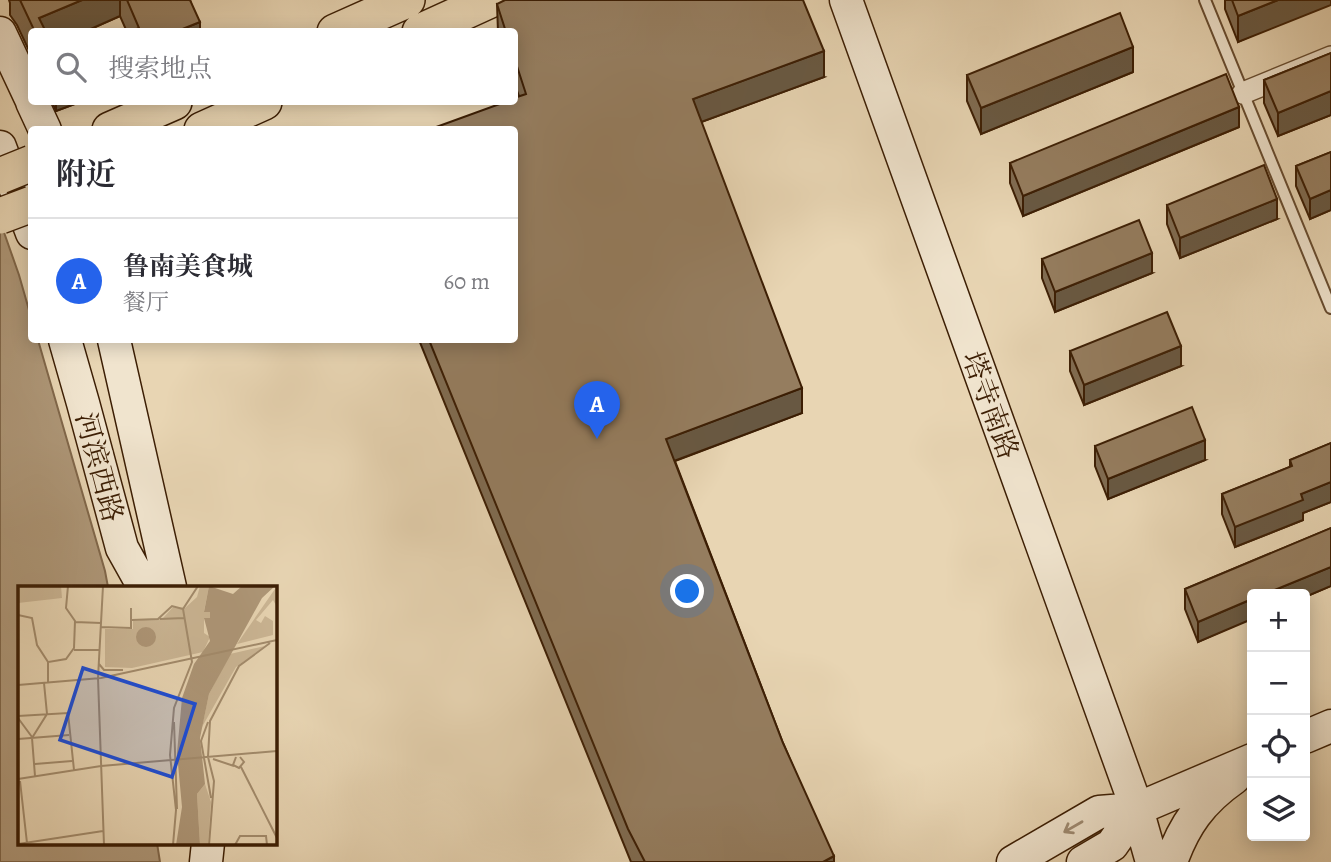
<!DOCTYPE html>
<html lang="zh">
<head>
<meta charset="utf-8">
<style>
  :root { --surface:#fff; --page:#f7f7f7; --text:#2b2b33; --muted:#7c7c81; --line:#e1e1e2; --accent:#2563eb }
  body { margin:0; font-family:Alegreya,"Noto Serif SC",serif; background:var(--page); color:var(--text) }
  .controls { position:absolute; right:21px; bottom:21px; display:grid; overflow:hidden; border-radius:7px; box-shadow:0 4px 18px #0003 }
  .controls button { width:63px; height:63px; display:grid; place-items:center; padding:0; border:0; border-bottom:2px solid var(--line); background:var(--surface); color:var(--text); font:35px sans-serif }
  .you { position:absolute; left:688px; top:592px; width:24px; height:24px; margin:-18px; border:5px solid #fff; border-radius:50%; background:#1a73e8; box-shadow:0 0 0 10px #1a73e833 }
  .badge { display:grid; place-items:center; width:46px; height:46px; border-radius:50%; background:var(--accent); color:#fff; font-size:23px; font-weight:700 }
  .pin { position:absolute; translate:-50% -58px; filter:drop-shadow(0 2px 4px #0008) }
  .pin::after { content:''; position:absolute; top:37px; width:24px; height:21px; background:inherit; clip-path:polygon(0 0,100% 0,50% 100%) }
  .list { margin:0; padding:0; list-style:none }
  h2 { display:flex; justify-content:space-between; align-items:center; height:91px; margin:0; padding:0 28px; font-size:30px }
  h2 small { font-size:23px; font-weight:400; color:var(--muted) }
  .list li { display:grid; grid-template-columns:46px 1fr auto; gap:21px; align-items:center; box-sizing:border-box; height:126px; padding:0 28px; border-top:2px solid var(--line) }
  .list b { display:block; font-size:26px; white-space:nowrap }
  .list p { margin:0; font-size:23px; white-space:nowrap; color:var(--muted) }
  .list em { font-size:23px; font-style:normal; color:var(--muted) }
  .icon { flex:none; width:38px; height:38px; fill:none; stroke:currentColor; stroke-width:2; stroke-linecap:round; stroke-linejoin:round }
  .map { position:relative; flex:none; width:1331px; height:862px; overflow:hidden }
  .search { position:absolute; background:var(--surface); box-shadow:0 4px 18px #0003; left:28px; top:28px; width:490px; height:77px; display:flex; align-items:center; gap:18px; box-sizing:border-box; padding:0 24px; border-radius:7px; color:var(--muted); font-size:26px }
  .panel { position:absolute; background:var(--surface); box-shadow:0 4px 18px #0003; left:28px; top:126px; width:490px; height:217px; border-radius:7px }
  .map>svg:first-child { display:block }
  .water { fill:#ae9778; stroke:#80674a; stroke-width:2 }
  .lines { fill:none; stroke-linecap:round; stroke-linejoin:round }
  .lane-casing { stroke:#674c30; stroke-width:14 }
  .street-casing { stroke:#674c30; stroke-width:24 }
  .secondary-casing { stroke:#3c1e04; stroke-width:35 }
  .primary-casing { stroke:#3c1e04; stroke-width:38 }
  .lane { stroke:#f0e4ce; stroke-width:10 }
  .street { stroke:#f0e4ce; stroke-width:21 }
  .secondary { stroke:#f0e4ce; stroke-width:32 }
  .primary { stroke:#e8d5b3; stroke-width:35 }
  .primary-bridge-casing { stroke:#3c1e04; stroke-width:38; stroke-linecap:butt }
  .primary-bridge { stroke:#e8d5b3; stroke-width:35 }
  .wall { fill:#806c52; stroke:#3c1e04; stroke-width:2 }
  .shaded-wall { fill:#685842; stroke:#3c1e04; stroke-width:2 }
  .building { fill:#957d5f; stroke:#3c1e04; stroke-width:2 }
  .oneway { stroke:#9f8b73 }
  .labels { text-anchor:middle; stroke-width:5; stroke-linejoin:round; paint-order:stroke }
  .street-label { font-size:28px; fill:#3c1e04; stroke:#f0e4ce }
  .inset-road { fill:none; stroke:#a38c6d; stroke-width:2 }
  .view { fill:#1d4ed8; fill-opacity:0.15; stroke:#1d4ed8; stroke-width:3.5 }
  .inset-edge { fill:none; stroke:#3c1e04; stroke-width:3.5 }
</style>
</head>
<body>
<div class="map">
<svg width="1331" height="862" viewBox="0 0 1331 862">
  <rect width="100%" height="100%" fill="#e8d5b3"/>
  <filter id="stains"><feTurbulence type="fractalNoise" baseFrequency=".00286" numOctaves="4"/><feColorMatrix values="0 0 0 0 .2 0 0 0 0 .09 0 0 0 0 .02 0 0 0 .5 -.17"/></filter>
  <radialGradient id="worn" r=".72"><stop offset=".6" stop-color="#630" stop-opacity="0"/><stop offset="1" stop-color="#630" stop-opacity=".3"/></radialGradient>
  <!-- water -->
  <path class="water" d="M0 221 19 275 31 317 32 340H38L105 571 108 587H19V843H157L160 862H0Z"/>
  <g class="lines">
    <!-- lane casing -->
    <g class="lane-casing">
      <path id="lane" d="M1205 0 1331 308"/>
    </g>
    <!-- street casing -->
    <g class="street-casing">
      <path id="street" d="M1243 93 1331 57"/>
    </g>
    <!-- secondary casing -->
    <g class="secondary-casing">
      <path id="secondary" d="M846 0 1137 809 1152 862
        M0 33 32 101
        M32 102 45 130
        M0 147 32 233
        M65 340 83 403 122 548 141 582 150 587
        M114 340 170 587
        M1305 737 1331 726
        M206 862 208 843
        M1013 862 1099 812 1137 809 1252 760
        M1083 862 1112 845 1137 809
        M1171 862C1184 825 1201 801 1234 778"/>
    </g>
    <!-- primary casing -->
    <g class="primary-casing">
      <path id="primary" d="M335 32 407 0
        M420 32 490 0
        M110 130 174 102
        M202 130 264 102"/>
    </g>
    <!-- lane -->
    <use href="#lane" class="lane"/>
    <!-- street -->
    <use href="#street" class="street"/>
    <!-- secondary -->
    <use href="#secondary" class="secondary"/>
    <!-- primary -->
    <use href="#primary" class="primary"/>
    <!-- primary-bridge casing -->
    <g class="primary-bridge-casing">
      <path id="primary-bridge" d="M0 176 32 163
        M0 216 32 204"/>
    </g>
    <!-- primary-bridge -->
    <use href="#primary-bridge" class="primary-bridge"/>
  </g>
  <!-- wall -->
  <path class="wall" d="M9 0H190L200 32H127L120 16 84 32H32V57L17 25 10 15V3Z
    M1225 0H1331L1238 42 1225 9Z
    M497 4 824 77 701 122 802 413 675 461 783 743 834 862H631L419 340H514L519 96 514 83V32H498Z
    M1331 53V115L1278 136 1264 103V80Z
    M1133 72 981 134 967 101V75Z
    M52 102H80L56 111Z
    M1239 127 1023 216 1010 183V163Z
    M1331 152V210L1310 219 1296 186V166Z
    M1167 205 1277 219 1180 258 1167 224Z
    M1042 259 1152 273 1055 312 1042 278Z
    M1070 351 1181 366 1084 405 1070 371Z
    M1331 443V502L1303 513V520L1235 547 1222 514V494L1290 467V460Z
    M1095 446 1205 460 1108 499 1095 466Z
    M1331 528V586L1305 597V594L1198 642 1185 609V589Z"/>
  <!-- shaded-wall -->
  <path class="shaded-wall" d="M82 0H120V16L84 32H39V18Z
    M1278 0H1331V5L1238 42V16Z
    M200 22V32H175Z
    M1133 47V72L981 134V108Z
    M824 51V77L693 125V99Z
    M1331 91V115L1278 136V113Z
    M56 102H80L56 111Z
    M1239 107V127L1023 216V196Z
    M1331 190V210L1310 219V199Z
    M1277 199V219L1180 258V238Z
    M1152 253V273L1055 312V292Z
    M1181 346V366L1084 405V385Z
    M802 388V413L666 464V439Z
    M1205 440V460L1108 499V479Z
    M1331 482V502L1303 513V520L1235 547V527L1301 494Z
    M1331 567V586L1305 597V594H1265Z
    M1252 599V619L1198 642V622Z
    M834 856V862H823Z"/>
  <!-- building -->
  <path class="building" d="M20 0H82L39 18 46 32H35Z
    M127 0H190L200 22 175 32H129L139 28Z
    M505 0H803L824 51 693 99 802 388 666 439 783 743 834 856 823 862H645L628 829 429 340H514V130H428L505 102H514V98L526 94 514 57V32H506L497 4Z
    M1232 0H1278L1238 16Z
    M1120 13 1133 47 981 108 967 75Z
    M1331 53V91L1278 113 1264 80Z
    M1226 74 1239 107 1023 196 1010 163Z
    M1331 152V190L1310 199 1296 166Z
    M1264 165 1277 199 1180 238 1167 205Z
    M1139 220 1152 253 1055 292 1042 259Z
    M1167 312 1181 346 1084 385 1070 351Z
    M1192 407 1205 440 1108 479 1095 446Z
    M1331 443V482L1301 494 1303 500 1235 527 1222 494 1292 466 1290 460Z
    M1331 528V567L1265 594H1252V599L1198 622 1185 589Z"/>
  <!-- one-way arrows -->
  <defs><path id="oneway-shaft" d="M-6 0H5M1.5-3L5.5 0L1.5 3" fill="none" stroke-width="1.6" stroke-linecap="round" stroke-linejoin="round" transform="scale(1.75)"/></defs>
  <use class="oneway" href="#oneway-shaft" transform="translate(1073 827) rotate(150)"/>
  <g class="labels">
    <!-- street labels -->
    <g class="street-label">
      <text transform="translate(991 405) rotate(70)" y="10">塔寺南路</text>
      <text transform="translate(100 467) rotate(75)" y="10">河滨西路</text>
    </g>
  </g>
  <!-- overview -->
  <g transform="translate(18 586)">
    <rect width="259" height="259" fill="#e8d5b3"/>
    <path d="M0 0H43L44 12 0 17ZM182 0H191L186 25 192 26V32L186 33V47L192 51 185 66 114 82 87 81V43H115V35L145 32 155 21 167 22 179 11ZM259 0V21L255 14 238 34 243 37 247 30 255 35V49L219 58ZM247 60 218 81 184 141 191 108 212 68ZM187 198 193 216 190 259H182L179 208Z" fill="#cbb695"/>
    <path d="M191 0 215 8 224 0H257L244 12 191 108 182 152 187 198 179 208 182 259H158L164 221 159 167 164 112 176 78 192 55 186 32H192V26H186ZM118 51a10 10 0 1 1 20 0a10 10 0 1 1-20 0Z" fill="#ae9778"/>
    <path class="inset-road" d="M85 0 80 92 86 259M259 24V50M0 29 14 32 19 59 30 76M142 33 166 32M114 34 140 33 154 20 165 23M57 36 83 37M83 41 113 42V22M56 64H81M81 78 86 84H105M30 96V76L48 73 56 62 57 35 48 22 50 0M0 99 83 92 259 54M0 130 50 127 56 184M0 132 14 151M156 136 159 223M190 136 183 155 193 212M0 153 51 149M218 171 215 179 221 182 226 176 222 171M195 173 216 180M17 178 54 175M223 181 259 252M17 190 14 152 29 128 26 97M0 193 83 180 259 165M2 195 9 257M0 258 85 245M155 259 158 224 152 169 156 122 174 76 165 23 180 0M191 259 196 195 190 171 192 135 221 80 252 57M217 259 222 250H248L249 259"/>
    <path class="view" d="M65 82 177 118 154 191 42 154Z"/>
    <rect width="259" height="259" class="inset-edge"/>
  </g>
  <rect width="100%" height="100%" filter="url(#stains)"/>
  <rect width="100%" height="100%" fill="url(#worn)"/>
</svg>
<div class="controls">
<button>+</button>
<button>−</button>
<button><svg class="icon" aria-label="locate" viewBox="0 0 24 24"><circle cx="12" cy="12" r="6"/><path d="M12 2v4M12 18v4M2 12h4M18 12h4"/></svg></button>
<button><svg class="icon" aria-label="layers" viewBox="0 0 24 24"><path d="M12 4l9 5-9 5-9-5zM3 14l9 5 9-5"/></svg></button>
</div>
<div class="you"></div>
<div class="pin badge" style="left:597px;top:439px">A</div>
<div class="search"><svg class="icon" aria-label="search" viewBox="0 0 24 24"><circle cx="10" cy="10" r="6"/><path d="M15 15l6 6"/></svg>搜索地点</div>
<section class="panel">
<h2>附近<small></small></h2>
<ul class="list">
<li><span class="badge">A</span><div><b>鲁南美食城</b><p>餐厅</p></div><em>60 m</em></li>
</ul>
</section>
</div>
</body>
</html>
